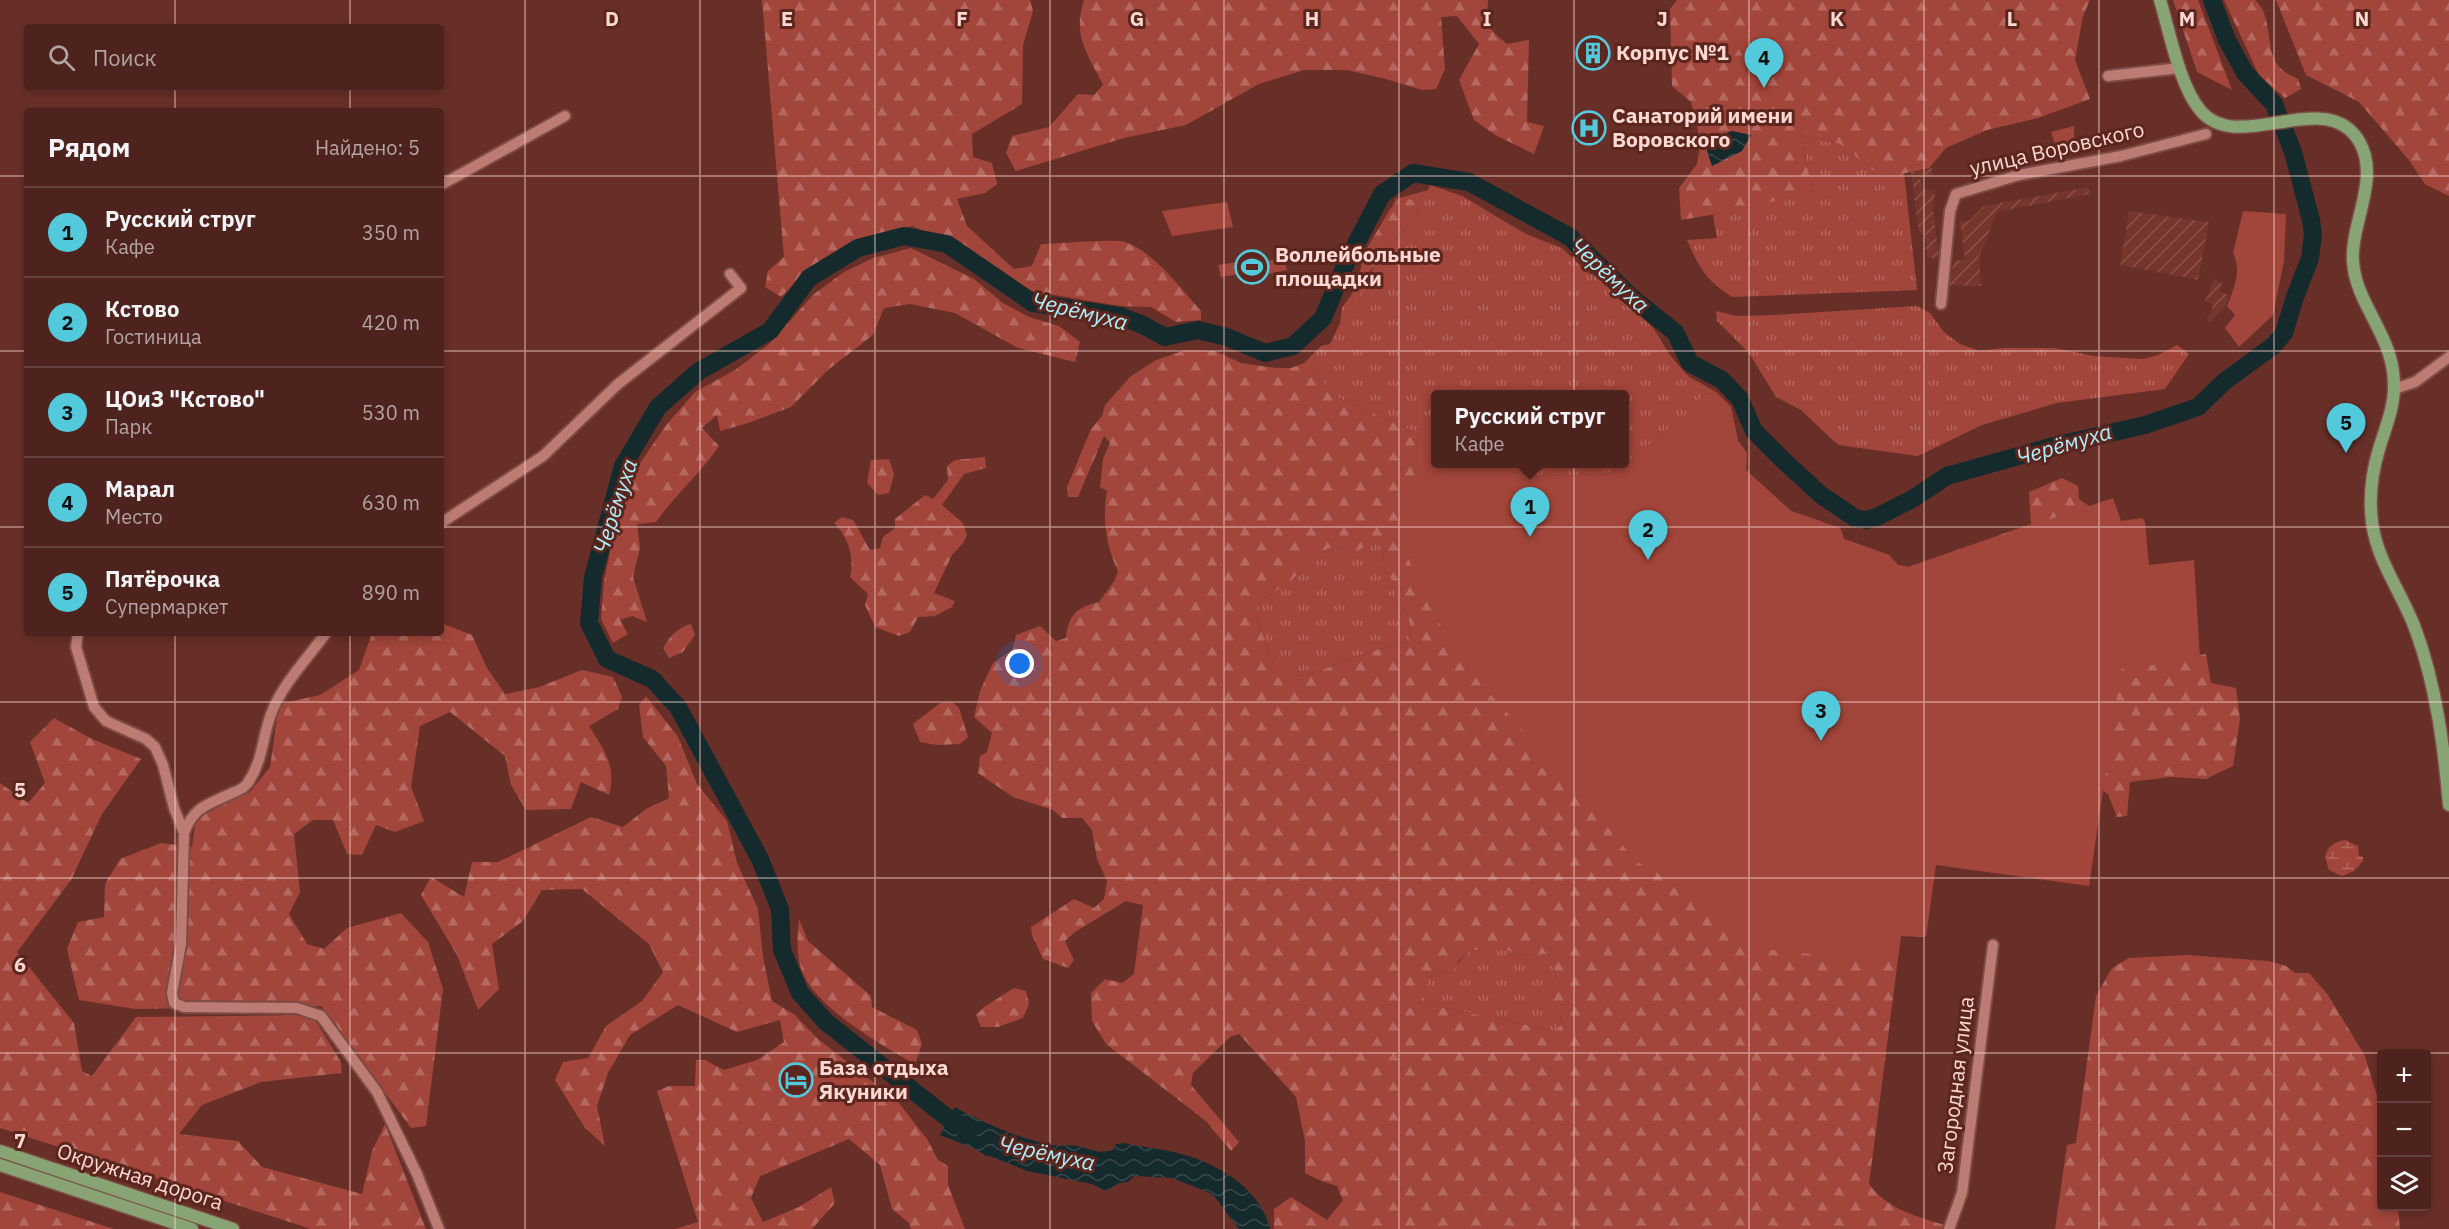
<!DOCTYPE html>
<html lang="ru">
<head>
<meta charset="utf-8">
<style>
  :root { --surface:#4e231e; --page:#552b27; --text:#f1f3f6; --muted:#b3a4a4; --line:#65403c; --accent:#53cadc }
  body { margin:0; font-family:"IBM Plex Sans",sans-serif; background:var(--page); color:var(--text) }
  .controls { position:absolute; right:18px; bottom:18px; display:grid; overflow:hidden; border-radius:6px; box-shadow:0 3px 9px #0003 }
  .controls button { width:54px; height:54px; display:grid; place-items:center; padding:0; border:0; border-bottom:2px solid var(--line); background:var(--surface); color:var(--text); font:30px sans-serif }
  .you { position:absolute; left:1020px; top:664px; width:21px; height:21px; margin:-15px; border:4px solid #fff; border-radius:50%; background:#1a73e8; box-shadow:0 0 0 9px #1a73e833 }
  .badge { display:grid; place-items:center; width:39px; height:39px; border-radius:50%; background:var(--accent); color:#111; font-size:20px; font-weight:700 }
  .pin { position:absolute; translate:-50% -50px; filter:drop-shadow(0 2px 3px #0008) }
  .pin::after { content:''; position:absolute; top:32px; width:21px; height:18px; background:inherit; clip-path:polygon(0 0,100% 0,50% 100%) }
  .popup { position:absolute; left:1431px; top:390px; width:198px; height:78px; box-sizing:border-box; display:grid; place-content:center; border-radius:6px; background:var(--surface); filter:drop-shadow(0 2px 4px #0005); font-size:20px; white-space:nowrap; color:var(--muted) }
  .popup b { font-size:22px; color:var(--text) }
  .popup::after { content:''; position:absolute; left:50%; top:100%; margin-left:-12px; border:12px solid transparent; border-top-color:var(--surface) }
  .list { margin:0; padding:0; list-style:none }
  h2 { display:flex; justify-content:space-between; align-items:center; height:78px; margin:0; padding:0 24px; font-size:26px }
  h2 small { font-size:20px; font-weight:400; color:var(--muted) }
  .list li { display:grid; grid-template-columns:39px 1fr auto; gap:18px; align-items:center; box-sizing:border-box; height:90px; padding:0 24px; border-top:2px solid var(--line) }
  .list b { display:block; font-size:22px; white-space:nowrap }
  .list p { margin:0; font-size:20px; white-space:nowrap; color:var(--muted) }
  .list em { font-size:20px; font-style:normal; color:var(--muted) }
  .icon { flex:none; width:33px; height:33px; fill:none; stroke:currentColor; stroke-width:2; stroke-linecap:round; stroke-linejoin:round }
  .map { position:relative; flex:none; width:2449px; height:1229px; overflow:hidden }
  .search { position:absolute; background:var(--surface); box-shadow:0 3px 9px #0003; left:24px; top:24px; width:420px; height:66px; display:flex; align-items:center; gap:15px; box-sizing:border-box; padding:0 21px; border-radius:6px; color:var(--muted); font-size:22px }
  .panel { position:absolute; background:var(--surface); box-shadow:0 3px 9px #0003; left:24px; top:108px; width:420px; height:528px; border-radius:6px }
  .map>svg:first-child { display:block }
  .industrial { fill:url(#industrial-furrows) }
  .grass { fill:url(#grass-tufts) }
  .forest { fill:url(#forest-firs); fill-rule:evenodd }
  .wetland { fill:url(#wetland-marsh) }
  .green { fill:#a2453a }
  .water { fill:url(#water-waves) }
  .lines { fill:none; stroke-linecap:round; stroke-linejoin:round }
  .river { stroke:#152a2d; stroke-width:18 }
  .minor-casing { stroke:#7c4b46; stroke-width:14 }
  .major-casing { stroke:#7c4b46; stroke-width:15 }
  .minor { stroke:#bd7c73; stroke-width:10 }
  .major { stroke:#88a475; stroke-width:12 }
  .grid { fill:none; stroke:#fcd8d2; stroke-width:1.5; stroke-opacity:0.55 }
  .labels { text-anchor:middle; stroke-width:6; stroke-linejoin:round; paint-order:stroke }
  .poi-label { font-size:21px; font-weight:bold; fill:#fcd8d2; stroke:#5c251e; text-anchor:start }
  .street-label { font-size:21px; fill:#fcd8d2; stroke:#5c251e }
  .water-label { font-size:22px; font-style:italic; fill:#aef0fa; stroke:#5c251e }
  .grid-label { font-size:20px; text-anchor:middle; font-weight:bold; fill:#fcd8d2; stroke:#5c251e; stroke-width:6; stroke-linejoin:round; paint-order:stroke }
</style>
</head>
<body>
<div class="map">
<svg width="2449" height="1229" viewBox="0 0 2449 1229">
  <defs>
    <pattern id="industrial-furrows" width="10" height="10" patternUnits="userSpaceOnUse" patternTransform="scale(1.5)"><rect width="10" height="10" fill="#76352d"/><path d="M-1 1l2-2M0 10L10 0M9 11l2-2" fill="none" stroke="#8a524b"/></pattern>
    <pattern id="grass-tufts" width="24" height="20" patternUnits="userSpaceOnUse" patternTransform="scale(1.5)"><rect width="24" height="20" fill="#a2453a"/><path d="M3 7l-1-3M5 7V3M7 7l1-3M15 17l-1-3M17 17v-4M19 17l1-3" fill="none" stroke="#b4685f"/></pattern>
    <pattern id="forest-firs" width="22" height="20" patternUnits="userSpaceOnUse" patternTransform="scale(1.5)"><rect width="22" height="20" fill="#a2453a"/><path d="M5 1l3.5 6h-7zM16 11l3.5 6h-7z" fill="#b4685f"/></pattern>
    <pattern id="wetland-marsh" width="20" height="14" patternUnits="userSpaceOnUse" patternTransform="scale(1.5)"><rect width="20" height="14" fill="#a2453a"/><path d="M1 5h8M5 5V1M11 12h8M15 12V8" fill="none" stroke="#b4685f"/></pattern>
    <pattern id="water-waves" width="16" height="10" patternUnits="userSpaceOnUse" patternTransform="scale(1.5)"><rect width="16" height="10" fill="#152a2d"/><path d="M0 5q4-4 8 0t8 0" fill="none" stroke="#38484b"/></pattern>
  </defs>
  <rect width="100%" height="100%" fill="#682f28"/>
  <!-- industrial -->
  <path class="industrial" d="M1932 168 1933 175 1920 178 1924 190H1935L1933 210 1939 258H1927L1925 234H1919L1911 172Z
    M2088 187 2090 194 1997 212 1979 258 1981 286 1948 285 1954 261 1965 260 1960 221H1969L1984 206Z
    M2129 211 2209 222 2198 280 2120 265Z
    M2214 279 2222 283 2219 291 2229 295 2226 305 2210 323 2206 318 2210 315 2213 305 2205 301Z"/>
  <!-- grass -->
  <path class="grass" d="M1800 135 1840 144 1883 177 1904 173 1917 290 1732 297C1705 279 1700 269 1687 240L1717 238 1713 215 1813 191Z
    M1430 185 1462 196 1526 234 1562 248 1587 272 1612 285 1619 300 1630 306 1654 329 1669 354 1688 376 1716 392 1703 395 1686 415 1617 470 1602 474 1543 476 1514 473 1489 464H1624V394H1436L1435 441 1330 394 1321 379 1304 363 1321 346 1330 344 1340 323 1342 308 1351 295 1353 299C1368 288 1366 275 1379 262L1378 251 1389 246 1405 229 1413 225 1418 216 1417 205 1407 199 1393 206 1396 199 1428 190Z
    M1917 306 1930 313 1944 332 1960 344 1980 351 2002 348H2055L2094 356 2143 359 2158 355 2177 345 2189 354 2165 389 2057 403 1982 425 1918 456 1838 445 1801 410 1776 397 1749 353 1717 321 1716 311 1737 316 1776 315Z
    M1368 538H1377L1386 548 1380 566 1392 578 1397 601 1409 617 1410 641C1401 646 1384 647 1373 651 1350 658 1328 668 1305 676L1296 675 1289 670H1275L1257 619 1260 601C1279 587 1294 587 1301 562L1329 548 1342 550Z
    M1483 948H1499L1526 956 1546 954 1555 961V978L1550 988 1562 1023 1555 1031 1426 1004 1422 992 1430 977 1439 971 1448 973 1468 952Z"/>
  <!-- forest -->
  <path class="forest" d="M762 0H1030L1033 11 1023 45 1022 104 972 134 973 157 992 163 997 184 985 193 957 199 967 226 1014 269 1032 266 1041 244C1056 244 1116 238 1125 242 1153 251 1182 290 1201 311V320L1176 322 1151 307 1120 306 1031 291 1012 283 955 243 912 226 880 234 858 246 830 259 800 278 781 297 765 287 768 271 784 257Z
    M1084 0H1488C1487 26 1486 27 1507 44L1529 40 1527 122 1544 126 1534 154 1495 135 1474 120 1459 80 1479 44 1457 16 1441 17 1445 69 1436 89 1422 90 1386 79 1347 70H1304L1259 84 1186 125 1124 138 1016 171 1006 153 1012 136 1049 127 1078 94 1094 95 1103 85C1088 54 1072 36 1084 0Z
    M1677 0H2090L2083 16 2075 60 2090 99 2038 118 1987 130 1946 148 1929 168 1883 178 1840 144 1800 135 1813 191 1744 209 1681 220 1679 188 1697 164 1700 146 1697 125 1691 102 1672 86 1670 9Z
    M2173 0H2198L2232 90 2197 72Z
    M2224 0H2255C2275 18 2263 51 2281 69 2285 73 2293 76 2298 79L2301 89 2285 98 2259 75Z
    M2276 0H2449V196L2425 184 2408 159 2359 102 2306 75Z
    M1407 199 1412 200 1417 205 1418 216 1413 225 1405 229 1389 246 1378 251 1379 262 1369 272 1359 298 1353 299 1351 295 1358 281 1364 253 1389 211 1393 206Z
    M911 248 974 279 1003 303 1029 317 1059 326 1080 342 1075 362 1018 348 955 313 910 304 884 308 873 335 829 369 791 407 748 423 720 431 717 415 702 428 719 446C700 474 675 495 656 522L637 524 640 548 633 577 647 622 632 616 620 620 628 634 613 643 601 619 604 581 618 513 640 463 667 424 695 392 735 370 768 345 814 294 844 272 873 258Z
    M1186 350 1215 351 1241 363 1276 368H1291L1304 363 1321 379 1330 394 1435 441 1436 464H1489L1514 473 1543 476 1602 474 1617 470 1686 415 1703 395 1716 392 1731 407 1738 441 1747 453 1746 470 1791 511 1840 528 1844 539 1889 555 1898 565 1908 567 2031 524 2029 492 2062 478 2078 486 2079 499 2129 534 1942 659 1923 937 1901 936 1869 1184C1887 1209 1916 1216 1944 1225L1942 1229H1274V1209L1291 1197 1327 1220 1343 1200 1337 1186 1321 1181 1305 1173V1141L1296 1097 1239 1034 1230 1037 1193 1073 1191 1085 1239 1142 1231 1151 1206 1121 1106 1044 1092 1021 1091 993 1105 979 1122 983 1134 974 1143 905 1126 901 1075 932 1065 941 1074 960 1068 968 1043 959 1032 935 1031 927 1074 899 1094 908 1104 899 1107 881 1097 859 1092 830 1082 818H1062L1053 810 1013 797 978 773 980 756 987 752 992 733 974 717 980 691 993 663 1013 649 1016 635 1040 626 1056 641 1066 638C1068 615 1077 607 1099 602L1115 580 1118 571C1106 546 1102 518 1107 491L1100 487 1103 459 1110 443 1104 436 1078 497H1068L1067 487 1091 429 1102 416 1105 405 1131 376 1156 360ZM1368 538H1377L1386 549 1380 566 1391 578 1397 601 1409 617 1410 641C1401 646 1384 647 1373 651 1350 658 1328 668 1305 676L1296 675 1289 670H1275L1257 619 1260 601C1279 587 1294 587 1302 562L1329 548 1342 550 1348 559 1363 547ZM1483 948H1499L1526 956 1546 954 1555 961V978L1550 988 1547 1009 1560 1016 1562 1023 1555 1031 1426 1004 1422 992 1430 977 1439 971 1448 973 1456 971 1457 962 1468 952Z
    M985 457 986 468 964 474 942 505 963 523 967 535 963 543 952 555 934 593 955 601 952 607 935 616 918 617 910 632 899 636 875 627 865 605 868 594 850 577C855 557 848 537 834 523L842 517 853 520 870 550 880 548 883 537 895 528V519L925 495 933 499 948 480 947 466 955 460Z
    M889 459 894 474 889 493 878 495 867 483 871 460Z
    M441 623 472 635 487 668 505 694 539 687 582 670 613 677 622 697 618 709 589 726C604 749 617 767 609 795L581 782 571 809 526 810 511 785 505 756 450 712 420 726 411 787 424 821 395 832 376 825 362 855 347 854 333 820H313L294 834 300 892 289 914 307 944 324 949 347 928 401 913 428 942 443 989 426 1126 411 1128 321 1006 135 1009 79 1000 67 949 78 922 104 917 105 884 120 859 161 843 192 847 196 818 250 792 270 767 279 704 320 695 359 670 372 633H441Z
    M691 624 695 635 683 652 669 658 663 648C670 636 677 628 691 624Z
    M2206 654 2211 683 2236 688 2240 719 2233 766 2206 779 2170 777 2130 782 2127 816 2117 817 2108 794 2091 783 1928 696Z
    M646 696 678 737 697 784 727 821 737 863 758 909 763 957 772 1001 795 1015 817 1038 898 1102 927 1139 938 1160 948 1166V1185L965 1229H911L909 1223 892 1209 880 1165 849 1139 760 1176 751 1198 763 1222 799 1207 831 1187 835 1203 812 1229H675L698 1222 657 1091 669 1086H695L696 1060H705L724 1070 757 1060 784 1042 780 1020 737 1032 678 1005 630 1035 608 1073 597 1106 605 1146 585 1128 555 1080 563 1062 588 1058 606 1026 642 1001 663 972 649 944 582 889 542 890 523 921 492 944 499 989 478 1010 457 955 421 895 431 877 464 897 472 862H498L591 817 623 827 646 809 669 798 666 766 643 737 639 705Z
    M952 702 959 708 968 737 960 744 937 745 920 742 913 724 940 703Z
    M54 718 92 739 141 759 102 814 71 880 17 952 74 1023 82 1071 92 1076 136 1017 312 1015 341 1062 342 1073 261 1082 202 1105 179 1134 238 1141 262 1167 362 1194 372 1151 385 1124 426 1229H311L0 1128V783L28 803 45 783 30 742Z
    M799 919 808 941 871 996 872 1007 917 1030 922 1044 915 1064C883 1046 818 1009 803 974 796 957 797 936 799 919Z
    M2187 955 2268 961 2286 966 2295 973H2309L2328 995 2365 1056 2381 1109 2382 1206 2398 1207 2400 1229H2055L2067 1145 2076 1143 2096 996 2112 968 2129 958Z
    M1014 988 1026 991 1029 1004 1023 1018 998 1027H981L976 1015 984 1007Z
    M0 1192 114 1229H0Z"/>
  <!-- wetland -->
  <path class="wetland" d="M2345 840 2358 846 2359 856 2363 857V861L2354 871 2342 876 2329 870 2325 857C2328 845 2335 842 2345 840Z"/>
  <!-- green -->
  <path class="green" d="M1759 29 1770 49 1745 58 1731 40Z
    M2074 126V153L2058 154 2051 132Z
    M1227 202 1233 227 1172 236 1162 211Z
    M2243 211 2286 214 2284 261 2273 315 2239 347 2225 328 2235 315 2227 306C2234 288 2242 271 2233 253Z
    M1283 257 1287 270 1260 276 1247 273 1221 277 1218 265 1244 261 1258 264Z
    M1716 392 1731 407 1738 441 1747 453 1746 470 1791 511 1840 528 1844 539 1889 555 1898 565 1908 567 2113 498 2121 521 2142 518 2145 522 2149 565 2194 560 2200 659 2121 669 2089 886 1936 865 1926 937 1897 935 1894 962 1760 949 1661 875 1635 861 1596 812 1456 656 1410 563 1396 509 1422 460 1413 453 1422 435 1435 441 1436 464H1489L1514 473 1543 476 1602 474 1617 470 1686 415 1703 395Z"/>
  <!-- water -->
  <path class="water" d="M1732 131 1751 135 1742 151 1712 166 1707 151 1712 138Z
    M955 1107C983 1123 1014 1136 1046 1144 1056 1147 1068 1144 1078 1146 1090 1149 1101 1155 1114 1149L1116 1144 1124 1143C1140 1147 1157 1148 1174 1152 1213 1161 1260 1186 1270 1229H1239L1215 1197 1208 1192 1172 1178 1134 1176 1128 1182 1119 1183 1106 1191 1092 1184 1027 1171 990 1156H987L973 1148 940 1135Z"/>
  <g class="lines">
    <!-- river -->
    <path class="river" d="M969 1131 949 1119 826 1022 800 993 782 950 780 909 760 859 678 707 652 679 607 659 589 623 593 577 623 466 658 407 699 371 770 331 809 278 858 248 904 236 947 244 1033 303 1120 316 1143 325 1165 337 1198 330 1227 337 1265 353 1293 346 1323 318 1346 263 1382 194 1413 173 1469 182 1570 237 1631 297 1675 332 1690 363 1722 380 1740 399 1754 431 1782 459 1821 495 1855 518 1866 520 1877 517 1914 498 1947 476 2054 446 2145 425 2198 407 2225 381 2273 346 2284 333 2295 297 2310 258 2313 234 2311 220 2293 152 2274 104 2245 73 2227 40 2212 0"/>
    <!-- minor casing -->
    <g class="minor-casing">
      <path id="minor" d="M2108 76 2180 68
        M441 185 565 116
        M1941 304 1950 211 1956 194 2019 175 2121 156 2206 134
        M2394 389 2415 382 2449 357
        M441 523 543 456 618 384 741 288 730 274
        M78 633 76 647 94 707 106 721 146 739 155 747 163 765 174 808 184 833 181 944 172 993 174 1003 184 1007 297 1008 321 1016 377 1092 417 1174 439 1229
        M184 833C194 806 208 805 232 793 238 791 243 789 247 784 263 762 262 738 271 714 283 683 307 659 326 633
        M1949 1229 1962 1193 1993 945"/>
    </g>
    <!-- major casing -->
    <g class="major-casing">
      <path id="major" d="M2160 0C2170 33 2179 84 2200 110 2238 157 2325 85 2359 141 2381 178 2350 224 2353 262 2356 306 2395 336 2394 387 2394 408 2385 429 2379 449 2372 472 2369 498 2372 522 2377 562 2403 594 2416 631 2436 685 2444 747 2449 805
        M0 1151 233 1229
        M0 1165 192 1229"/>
    </g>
    <!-- minor -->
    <use href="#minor" class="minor"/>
    <!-- major -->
    <use href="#major" class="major"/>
  </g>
  <!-- grid -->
  <path class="grid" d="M175 0V27M350 0V27M525 0V1229M700 0V1229M875 0V1229M1050 0V1229M1224 0V1229M1399 0V1229M1574 0V1229M1749 0V1229M1924 0V1229M2099 0V1229M2274 0V1229M175 87V111M350 87V111M0 176H27M441 176H2449M0 351H27M441 351H2449M0 527H27M441 527H2449M175 633V1229M350 633V1229M0 702H2449M0 878H2449M0 1053H2449"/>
  <!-- icons -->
  <defs>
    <g id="building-ring" transform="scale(1.725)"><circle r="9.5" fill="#5c251e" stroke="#53cadc" stroke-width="1.5"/><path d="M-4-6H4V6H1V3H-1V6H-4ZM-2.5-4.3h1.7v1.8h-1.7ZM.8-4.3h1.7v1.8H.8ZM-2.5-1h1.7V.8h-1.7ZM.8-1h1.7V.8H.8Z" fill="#53cadc"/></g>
    <g id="hospital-ring" transform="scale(1.725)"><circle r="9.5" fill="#5c251e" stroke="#53cadc" stroke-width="1.5"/><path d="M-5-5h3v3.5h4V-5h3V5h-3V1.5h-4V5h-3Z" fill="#53cadc"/></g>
    <g id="stadium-ring" transform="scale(1.725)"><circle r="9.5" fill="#5c251e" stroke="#53cadc" stroke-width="1.5"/><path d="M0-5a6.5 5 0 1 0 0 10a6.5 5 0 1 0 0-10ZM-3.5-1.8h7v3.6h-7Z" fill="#53cadc"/></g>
    <g id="hotel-ring" transform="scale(1.725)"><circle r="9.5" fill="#5c251e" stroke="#53cadc" stroke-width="1.5"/><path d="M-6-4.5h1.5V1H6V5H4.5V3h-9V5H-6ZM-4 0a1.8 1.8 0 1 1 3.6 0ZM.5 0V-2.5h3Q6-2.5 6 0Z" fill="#53cadc"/></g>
  </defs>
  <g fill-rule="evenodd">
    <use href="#building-ring" x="1593" y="53"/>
    <use href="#hospital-ring" x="1589" y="128"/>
    <use href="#stadium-ring" x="1252" y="267"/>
    <use href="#hotel-ring" x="796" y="1080"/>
  </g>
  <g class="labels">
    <!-- poi labels -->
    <g class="poi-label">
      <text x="1616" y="60">Корпус №1</text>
      <text x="1612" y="123">Санаторий имени<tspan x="1612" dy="24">Воровского</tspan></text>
      <text x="1275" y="262">Воллейбольные<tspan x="1275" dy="24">площадки</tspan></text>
      <text x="819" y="1075">База отдыха<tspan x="819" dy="24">Якуники</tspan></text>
    </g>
    <!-- street labels -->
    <g class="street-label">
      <text transform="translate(2057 149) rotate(-13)" y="7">улица Воровского</text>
      <text transform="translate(1956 1085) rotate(-83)" y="7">Загородная улица</text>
      <text transform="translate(140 1177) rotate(18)" y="7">Окружная дорога</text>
    </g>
    <!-- water labels -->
    <g class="water-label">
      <text transform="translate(1610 275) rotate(43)" y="8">Черёмуха</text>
      <text transform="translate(1080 311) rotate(14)" y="8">Черёмуха</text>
      <text transform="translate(2064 444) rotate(-16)" y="8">Черёмуха</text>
      <text transform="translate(615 506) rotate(-72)" y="8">Черёмуха</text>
      <text transform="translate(1047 1153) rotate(12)" y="8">Черёмуха</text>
    </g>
  </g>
  <g class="grid-label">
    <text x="612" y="26">D</text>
    <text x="787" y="26">E</text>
    <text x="962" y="26">F</text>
    <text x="1137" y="26">G</text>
    <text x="1312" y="26">H</text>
    <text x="1487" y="26">I</text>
    <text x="1662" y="26">J</text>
    <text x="1837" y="26">K</text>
    <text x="2012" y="26">L</text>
    <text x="2187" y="26">M</text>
    <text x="2362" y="26">N</text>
    <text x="20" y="797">5</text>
    <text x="20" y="972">6</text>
    <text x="20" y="1148">7</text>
  </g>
</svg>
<div class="controls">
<button>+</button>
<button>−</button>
<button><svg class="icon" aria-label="layers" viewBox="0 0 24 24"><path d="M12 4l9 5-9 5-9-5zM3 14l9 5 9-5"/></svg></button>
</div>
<div class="you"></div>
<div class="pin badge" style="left:1530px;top:537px">1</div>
<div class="popup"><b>Русский струг</b>Кафе</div>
<div class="pin badge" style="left:1648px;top:560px">2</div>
<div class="pin badge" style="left:1821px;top:741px">3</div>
<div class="pin badge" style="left:1764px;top:88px">4</div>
<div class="pin badge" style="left:2346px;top:453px">5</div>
<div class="search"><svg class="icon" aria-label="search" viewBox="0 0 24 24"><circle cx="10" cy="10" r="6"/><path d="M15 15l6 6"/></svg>Поиск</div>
<section class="panel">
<h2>Рядом<small>Найдено: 5</small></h2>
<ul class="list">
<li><span class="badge">1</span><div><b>Русский струг</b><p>Кафе</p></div><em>350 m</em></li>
<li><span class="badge">2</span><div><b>Кстово</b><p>Гостиница</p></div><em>420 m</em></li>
<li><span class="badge">3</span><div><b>ЦОиЗ &quot;Кстово&quot;</b><p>Парк</p></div><em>530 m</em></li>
<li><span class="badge">4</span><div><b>Марал</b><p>Место</p></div><em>630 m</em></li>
<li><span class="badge">5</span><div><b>Пятёрочка</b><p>Супермаркет</p></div><em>890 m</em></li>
</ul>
</section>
</div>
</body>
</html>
